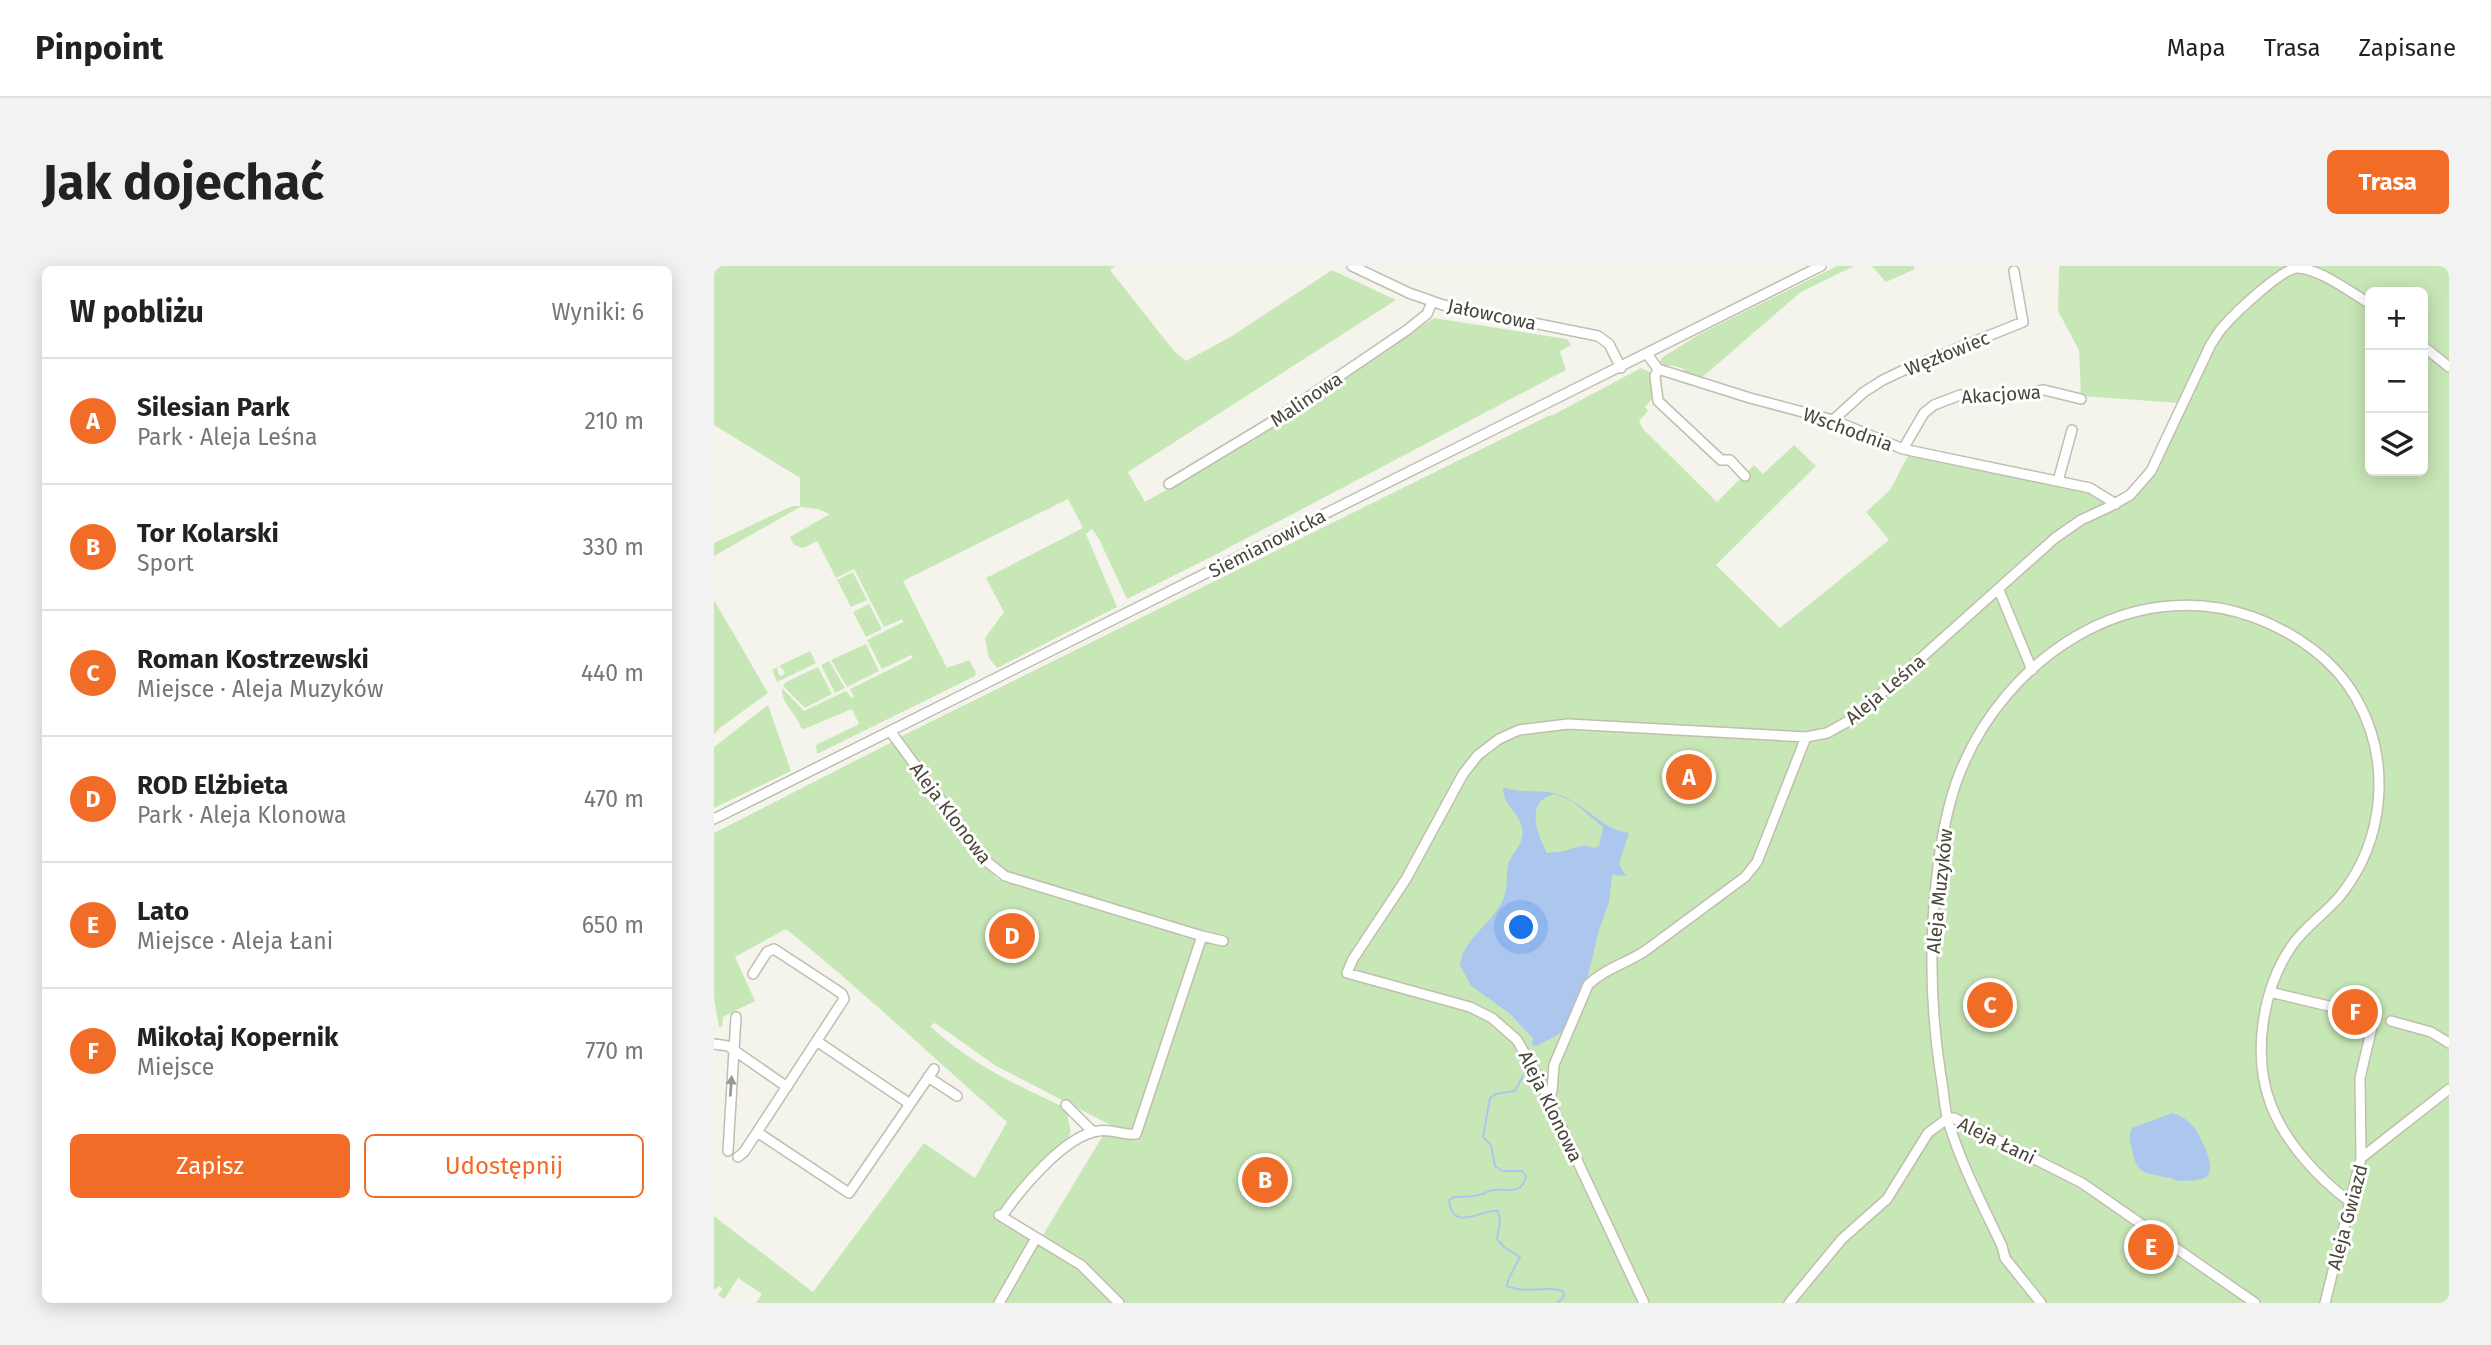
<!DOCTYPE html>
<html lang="pl">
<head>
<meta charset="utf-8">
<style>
  :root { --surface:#fff; --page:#f2f2f2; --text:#222; --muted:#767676; --line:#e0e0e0; --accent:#f16c27 }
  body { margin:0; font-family:"Fira Sans",sans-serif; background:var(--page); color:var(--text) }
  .controls { position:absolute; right:21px; top:21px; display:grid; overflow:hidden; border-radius:10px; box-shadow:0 4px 18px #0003 }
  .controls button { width:63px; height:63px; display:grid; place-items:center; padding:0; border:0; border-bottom:2px solid var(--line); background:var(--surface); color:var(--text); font:35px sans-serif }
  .you { position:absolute; left:808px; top:662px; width:24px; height:24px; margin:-18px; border:5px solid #fff; border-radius:50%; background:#1a73e8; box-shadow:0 0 0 10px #1a73e833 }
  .badge { display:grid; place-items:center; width:46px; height:46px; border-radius:50%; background:var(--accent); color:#fff; font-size:23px; font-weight:700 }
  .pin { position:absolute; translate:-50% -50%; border:4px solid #fff; box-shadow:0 2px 7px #0006 }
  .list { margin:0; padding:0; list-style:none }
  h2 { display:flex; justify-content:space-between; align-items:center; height:91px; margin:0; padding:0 28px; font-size:30px }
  h2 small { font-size:23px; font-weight:400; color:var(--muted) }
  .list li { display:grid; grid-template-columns:46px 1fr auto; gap:21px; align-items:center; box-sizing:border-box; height:126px; padding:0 28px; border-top:2px solid var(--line) }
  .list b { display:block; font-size:26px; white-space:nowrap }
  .list p { margin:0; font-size:23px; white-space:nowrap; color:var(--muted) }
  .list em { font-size:23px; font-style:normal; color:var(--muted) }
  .actions { display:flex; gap:14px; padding:21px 28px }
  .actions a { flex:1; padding:16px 0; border:2px solid var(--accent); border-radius:10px; text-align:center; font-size:24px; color:var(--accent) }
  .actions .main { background:var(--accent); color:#fff }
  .icon { flex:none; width:38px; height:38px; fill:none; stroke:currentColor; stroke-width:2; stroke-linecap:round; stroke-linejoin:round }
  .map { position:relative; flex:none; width:1735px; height:1037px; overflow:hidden; border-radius:10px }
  header { display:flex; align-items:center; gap:42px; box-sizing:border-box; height:98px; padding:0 35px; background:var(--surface); border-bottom:2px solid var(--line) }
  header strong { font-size:33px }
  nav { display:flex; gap:38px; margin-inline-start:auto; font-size:24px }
  .intro { display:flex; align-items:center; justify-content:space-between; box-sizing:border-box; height:168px; padding:0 42px }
  h1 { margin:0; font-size:49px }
  .button { padding:18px 32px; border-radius:10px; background:var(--accent); color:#fff; font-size:24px; font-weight:700 }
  main { display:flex; gap:42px; padding:0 42px }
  aside { flex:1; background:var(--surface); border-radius:10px; box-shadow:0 4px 18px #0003 }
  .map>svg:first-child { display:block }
  .green { fill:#c8e7b7; fill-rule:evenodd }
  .water { fill:#acc6ee; fill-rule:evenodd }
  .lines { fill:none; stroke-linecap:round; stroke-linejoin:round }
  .stream { stroke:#acc6ee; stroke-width:2 }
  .minor-casing { stroke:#c0beae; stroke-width:12 }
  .minor { stroke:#fff; stroke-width:9 }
  .oneway { fill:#9b9992 }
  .labels { text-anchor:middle; stroke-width:6; stroke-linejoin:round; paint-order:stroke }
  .street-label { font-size:19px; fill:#494639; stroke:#fff }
</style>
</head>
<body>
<header>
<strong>Pinpoint</strong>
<nav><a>Mapa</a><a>Trasa</a><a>Zapisane</a></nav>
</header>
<div class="intro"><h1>Jak dojechać</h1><a class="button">Trasa</a></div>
<main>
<aside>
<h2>W pobliżu<small>Wyniki: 6</small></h2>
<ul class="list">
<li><span class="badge">A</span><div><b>Silesian Park</b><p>Park · Aleja Leśna</p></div><em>210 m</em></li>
<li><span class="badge">B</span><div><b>Tor Kolarski</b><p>Sport</p></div><em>330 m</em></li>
<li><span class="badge">C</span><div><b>Roman Kostrzewski</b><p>Miejsce · Aleja Muzyków</p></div><em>440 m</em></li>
<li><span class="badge">D</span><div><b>ROD Elżbieta</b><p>Park · Aleja Klonowa</p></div><em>470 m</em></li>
<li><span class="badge">E</span><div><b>Lato</b><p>Miejsce · Aleja Łani</p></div><em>650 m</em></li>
<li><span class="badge">F</span><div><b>Mikołaj Kopernik</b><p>Miejsce</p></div><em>770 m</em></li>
</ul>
<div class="actions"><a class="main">Zapisz</a><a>Udostępnij</a></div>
</aside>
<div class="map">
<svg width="1735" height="1037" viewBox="0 0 1735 1037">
  <rect width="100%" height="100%" fill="#f5f4ec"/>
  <!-- green -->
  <path class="green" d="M0 0H401L396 4 460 85 472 95 518 70 618 4 682 34 414 206 431 236 494 200 720 52 853 73 857 79 846 85 852 104 497 291 413 333 385 273 378 263 372 268 403 341 283 402 275 392 271 372 290 346 272 312 369 262 354 233 189 315 233 402 255 394 262 406 261 410 103 488 102 479 145 458 138 443 90 463 87 462C83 447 67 439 68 422L90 445 132 425 138 432 140 431 136 423 199 392 197 389 168 403 153 374 189 356V353L170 361 140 303 122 312 103 275 89 282 80 279 76 271 116 248 104 243 86 241 0 290V277L78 240H86V212L0 159Z
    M1123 0H1140L1087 26 985 114 969 108 970 103 956 99 954 103 947 101 946 95 949 91 986 68Z
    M1158 0H1199L1201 3 1172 16Z
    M1345 0H1735V1037H288L391 866 420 871 490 674 292 608 279 598 187 473 188 470 834 150 839 149 927 102 938 107 940 130 931 141 934 145 925 155 929 163 1003 236 1040 199 1049 208 1080 179 1102 200 1002 299 1066 362 1175 274 1152 246 1176 224 1195 188 1374 224 1399 240 1438 203 1465 137 1367 130 1365 84 1344 45ZM1656 26H1709V205H1656Z
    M139 306 153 334 137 341 123 314Z
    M0 334 54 427 7 461 0 468Z
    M155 338 168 363 152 371 139 346Z
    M152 378 165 405 133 421 117 394Z
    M96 385 102 397 63 416 58 404 63 401 65 409 68 410 71 406 65 400Z
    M115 395 131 422 121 427 107 399Z
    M104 401 118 428 91 442 69 420 72 416Z
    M54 439 77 505 0 542V481Z
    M178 476C215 520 244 571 283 613L486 673 424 863 414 868 282 800 221 757 216 760C255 797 306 821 354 843 352 864 363 860 349 882L287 948 319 972 282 1037H42L48 1028 24 1012 11 1032H8L4 1028 9 1023 5 1020 0 1024V950L99 1026 210 877 261 912 293 856C219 792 148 724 72 663L21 691 41 735 9 751 8 761H5L0 732V567Z"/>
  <!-- water -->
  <path class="water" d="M789 521C809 529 829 521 848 530 873 540 888 563 915 567L905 598 912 610 898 609 895 636 885 664 874 710 858 748 847 767 823 780 818 779 819 772 795 747 757 720 746 699C750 670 780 658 790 631 794 621 792 610 794 599 796 590 804 584 807 575 815 550 788 543 789 521ZM841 528 859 536 889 561 885 580 880 582C869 578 861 581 851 585 846 586 839 586 833 587 822 567 811 534 841 528Z
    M1459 847C1466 850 1473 853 1478 859 1486 868 1504 903 1492 911 1485 916 1471 914 1463 915L1456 911 1453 912C1429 905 1424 910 1418 884 1416 875 1414 870 1418 862Z"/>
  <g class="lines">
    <!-- stream -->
    <path class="stream" d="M810 808 801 825 782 828 776 832 769 871 777 879 781 900 789 905H808L812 910C808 930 792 922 779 924 777 924 771 927 769 928 760 931 749 931 740 931L735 934C738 968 769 942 784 945L786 955 783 973 790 981 806 991 794 1014 793 1020C806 1026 817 1023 830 1023 836 1022 843 1024 849 1025L850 1030 844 1037"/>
    <!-- minor casing -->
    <g class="minor-casing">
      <path id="minor" d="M638 0 695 27 729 39 884 70 895 78 907 102
        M1709 80 1735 101
        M933 88 944 103 1036 132 1119 154 1189 183 1376 222 1402 238
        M944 103 941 110 944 135 1007 194H1016L1031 210
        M1119 154 1150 126 1169 114 1192 103 1309 56 1300 5
        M1189 183 1210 147 1220 139 1246 129 1284 131 1330 124 1367 133
        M1344 215 1358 164
        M455 218 556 157 693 64 713 48 718 36
        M1285 324 1318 404
        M176 465 272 595 291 610 488 670 509 675
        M0 553 1107 0
        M1556 726 1623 742
        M1677 755 1717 766 1735 777
        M104 776 196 838
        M0 778 14 780 73 821
        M214 811 243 830
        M834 832 838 825 840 799 874 719C890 703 913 697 931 685L1031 611 1043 596 1092 471
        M352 839 379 866
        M43 866 135 927 220 803
        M14 885 22 751
        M24 891 30 886 130 733 128 728 121 723 60 683 53 686 39 708
        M1647 892 1646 812 1658 761
        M285 949 367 999 405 1037
        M288 950C307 923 350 870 384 865 397 862 410 870 422 868L488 670
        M285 1037 322 972
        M930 1037 824 811 803 774 778 752 756 741 633 707 639 693 692 613 749 508 764 489 785 473 805 464 854 458 1092 471 1113 467 1140 452 1341 272 1367 254 1395 241 1416 229 1437 205 1497 78C1501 73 1504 66 1509 61 1520 48 1569 1 1584 2 1606 3 1638 27 1656 38
        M1075 1037 1128 973 1173 933 1214 867 1234 852H1240L1368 917 1541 1037
        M1327 1037 1291 992 1288 980C1269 940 1248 900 1235 858 1230 843 1230 826 1227 811 1216 741 1215 670 1224 600 1228 570 1234 537 1245 509 1290 393 1416 307 1539 351 1580 366 1620 393 1642 432 1678 495 1671 574 1626 630 1611 648 1590 661 1577 681 1548 724 1538 790 1557 839 1571 876 1604 912 1635 935
        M1611 1037 1647 892 1735 823"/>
    </g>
    <!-- minor -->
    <use href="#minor" class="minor"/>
  </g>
  <!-- one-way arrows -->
  <defs><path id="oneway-solid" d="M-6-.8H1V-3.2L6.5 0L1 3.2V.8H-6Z" transform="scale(1.75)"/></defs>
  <use class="oneway" href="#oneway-solid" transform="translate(17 820) rotate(-86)"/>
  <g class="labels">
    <!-- street labels -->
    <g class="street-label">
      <text transform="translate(778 48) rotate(12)" y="7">Jałowcowa</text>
      <text transform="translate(1233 87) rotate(-22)" y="7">Węzłowiec</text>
      <text transform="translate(1287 128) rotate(-4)" y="7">Akacjowa</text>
      <text transform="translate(592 133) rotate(-34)" y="7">Malinowa</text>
      <text transform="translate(1134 163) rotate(20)" y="7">Wschodnia</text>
      <text transform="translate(553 277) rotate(-27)" y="7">Siemianowicka</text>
      <text transform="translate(1171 423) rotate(-40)" y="7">Aleja Leśna</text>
      <text transform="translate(237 547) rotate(53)" y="7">Aleja Klonowa</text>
      <text transform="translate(1225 625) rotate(-84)" y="7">Aleja Muzyków</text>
      <text transform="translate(837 840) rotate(64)" y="7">Aleja Klonowa</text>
      <text transform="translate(1283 874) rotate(26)" y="7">Aleja Łani</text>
      <text transform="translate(1633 951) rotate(-75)" y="7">Aleja Gwiazd</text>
    </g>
  </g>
</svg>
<div class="controls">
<button>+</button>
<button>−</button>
<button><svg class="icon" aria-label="layers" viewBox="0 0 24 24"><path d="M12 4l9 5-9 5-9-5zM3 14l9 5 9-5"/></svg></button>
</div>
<div class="you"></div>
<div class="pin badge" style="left:975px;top:511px">A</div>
<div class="pin badge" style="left:551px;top:914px">B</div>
<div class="pin badge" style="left:1276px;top:739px">C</div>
<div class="pin badge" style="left:298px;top:670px">D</div>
<div class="pin badge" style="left:1437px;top:981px">E</div>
<div class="pin badge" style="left:1641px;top:746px">F</div>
</div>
</main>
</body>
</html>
